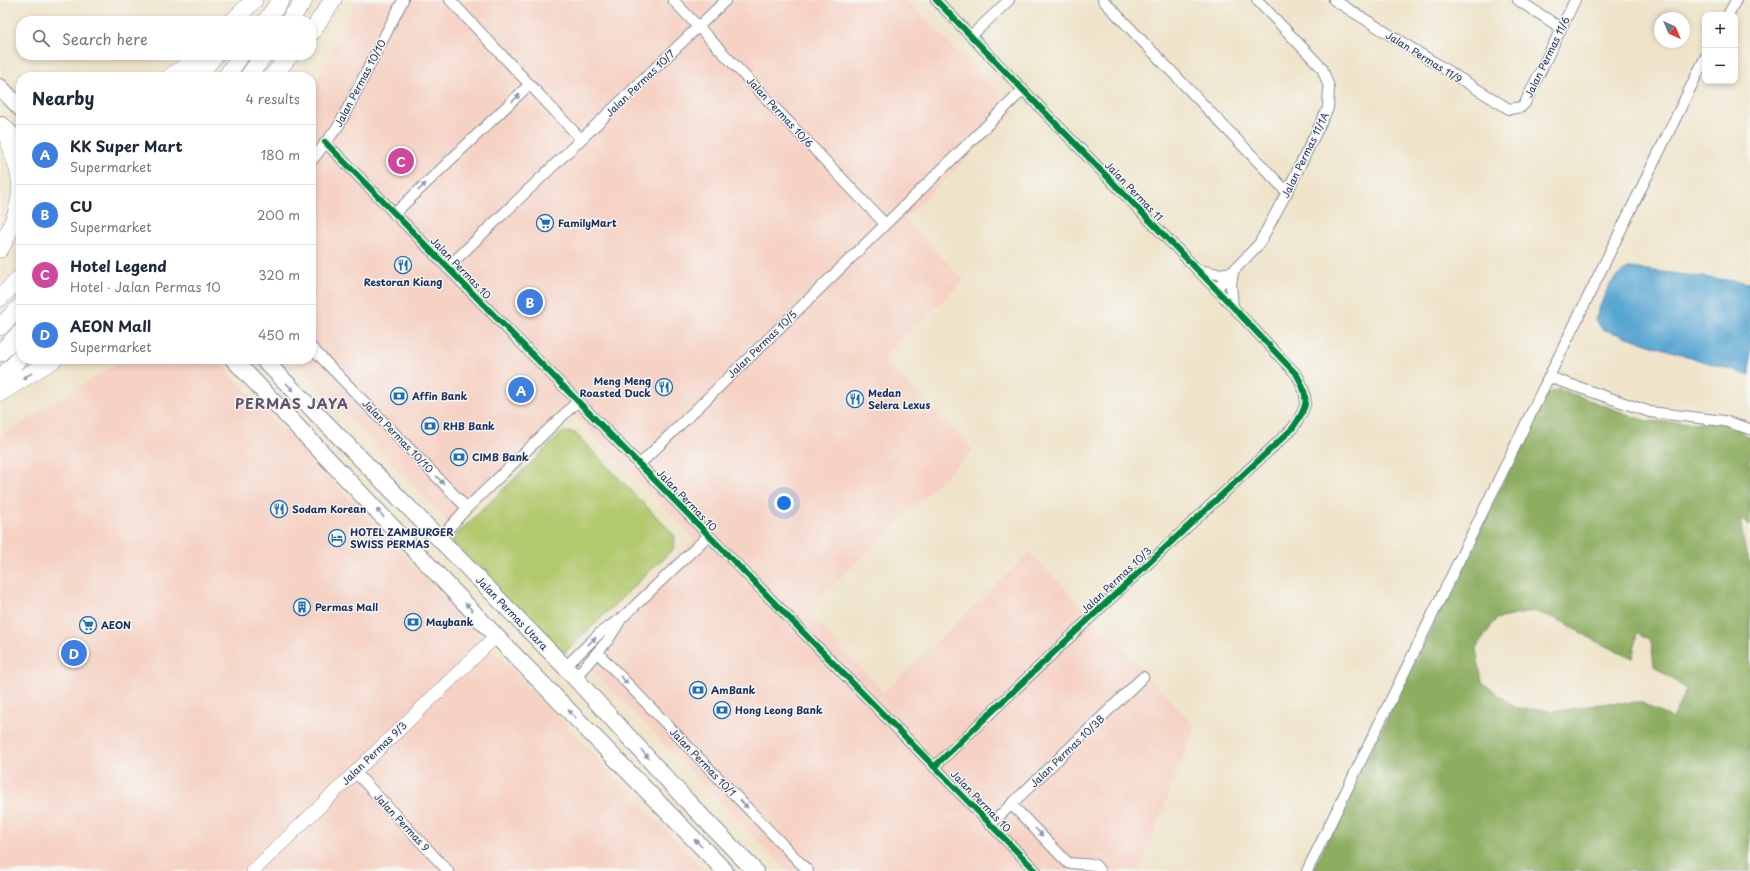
<!DOCTYPE html>
<html lang="en">
<head>
<meta charset="utf-8">
<style>
  :root { --surface:#fff; --page:#f2f2f3; --text:#1f2937; --muted:#747a83; --line:#e0e1e3; --accent:#ea580c }
  body { margin:0; font-family:"Playpen Sans",sans-serif; background:var(--page); color:var(--text) }
  .controls { position:absolute; right:12px; top:12px; display:grid; overflow:hidden; border-radius:8px; box-shadow:0 2px 6px #0003 }
  .controls button { width:36px; height:36px; display:grid; place-items:center; padding:0; border:0; border-bottom:1px solid var(--line); background:var(--surface); color:var(--text); font:20px sans-serif }
  .compass { position:absolute; left:1654px; top:12px; width:36px; height:36px; border-radius:50%; background:var(--surface); box-shadow:0 2px 6px #0003; rotate:136deg }
  .you { position:absolute; left:784px; top:503px; width:14px; height:14px; margin:-10px; border:3px solid #fff; border-radius:50%; background:#1a73e8; box-shadow:0 0 0 6px #1a73e833 }
  .badge { display:grid; place-items:center; width:26px; height:26px; border-radius:50%; background:var(--accent); color:#fff; font-size:13px; font-weight:700 }
  .pin { position:absolute; translate:-50% -50%; border:2px solid #fff; box-shadow:0 1px 4px #0006 }
  .list { margin:0; padding:0; list-style:none }
  h2 { display:flex; justify-content:space-between; align-items:center; height:52px; margin:0; padding:0 16px; font-size:17px }
  h2 small { font-size:13px; font-weight:400; color:var(--muted) }
  .list li { display:grid; grid-template-columns:26px 1fr auto; gap:12px; align-items:center; box-sizing:border-box; height:60px; padding:0 16px; border-top:1px solid var(--line) }
  .list b { display:block; font-size:15px; white-space:nowrap }
  .list p { margin:0; font-size:13px; white-space:nowrap; color:var(--muted) }
  .list em { font-size:13px; font-style:normal; color:var(--muted) }
  .icon { flex:none; width:22px; height:22px; fill:none; stroke:currentColor; stroke-width:2; stroke-linecap:round; stroke-linejoin:round }
  .map { position:relative; flex:none; width:1750px; height:871px; overflow:hidden }
  .search { position:absolute; background:var(--surface); box-shadow:0 2px 6px #0003; left:16px; top:16px; width:300px; height:44px; display:flex; align-items:center; gap:10px; box-sizing:border-box; padding:0 14px; border-radius:16px; color:var(--muted); font-size:15px }
  .panel { position:absolute; background:var(--surface); box-shadow:0 2px 6px #0003; left:16px; top:72px; width:300px; height:292px; border-radius:16px }
  .map>svg:first-child { display:block }
  .built { fill:#f6d2c4 }
  .green { fill:#b2c96e; stroke:#667c66 }
  .forest { fill:#8dad61; stroke:#546e60; fill-rule:evenodd }
  .water { fill:#59a6d2; stroke:#3a6a98 }
  .lines { fill:none; stroke-linecap:round; stroke-linejoin:round }
  .minor-casing { stroke:#858a94; stroke-width:12 }
  .tertiary-casing { stroke:#858a94; stroke-width:14 }
  .primary-casing { stroke:#858a94; stroke-width:18 }
  .trunk-casing { stroke:#858a94; stroke-width:18 }
  .minor { stroke:#fff; stroke-width:10 }
  .tertiary { stroke:#fff; stroke-width:13 }
  .primary { stroke:#fff; stroke-width:16 }
  .trunk { stroke:#fff; stroke-width:17 }
  .cycleway-casing { stroke:#f6f6f2; stroke-width:8 }
  .cycleway { stroke:#00873e; stroke-width:6 }
  .oneway { fill:#8d97ae }
  .labels { text-anchor:middle; stroke-width:3; stroke-linejoin:round; paint-order:stroke }
  .street-label { font-size:10px; fill:#1b2f5e; stroke:#f6f6f2 }
  .poi-label { font-size:10px; font-weight:bold; fill:#1b2f5e; stroke:#f6f6f2; text-anchor:start }
  .district-label { font-size:14px; font-weight:bold; letter-spacing:1px; fill:#5f536e; stroke:#f6f6f2 }
</style>
</head>
<body>
<div class="map">
<svg width="1750" height="871" viewBox="0 0 1750 871">
  <rect width="100%" height="100%" fill="#f6f6f2"/>
  <filter id="ink" filterUnits="userSpaceOnUse"><feTurbulence type="fractalNoise" baseFrequency=".025" numOctaves="2"/><feDisplacementMap in="SourceGraphic" scale="8" xChannelSelector="R" yChannelSelector="G"/><feConvolveMatrix kernelMatrix="1 2 1 2 8 2 1 2 1" color-interpolation-filters="sRGB"/></filter>
  <filter id="wash" filterUnits="userSpaceOnUse"><feTurbulence type="fractalNoise" baseFrequency=".012" numOctaves="4" result="noise"/><feDisplacementMap in="SourceGraphic" scale="16" xChannelSelector="R" yChannelSelector="G"/><feGaussianBlur stdDeviation="0.9" result="paint"/><feColorMatrix in="noise" values="0 0 0 0 0 0 0 0 0 0 0 0 0 0 0 0 0 1.4 0 .05"/><feComposite in="paint" operator="in"/></filter>
  <g filter="url(#wash)">
    <rect width="100%" height="100%" fill="#efe4ca"/>
    <!-- built -->
    <path class="built" d="M356 0H907L1016 112 904 219 964 280 883 358 973 450 806 611 884 692 1030 552 1195 726 1139 871H787L575 652 695 540 570 411 450 524 292 359H311V95Z
      M124 359H216L705 871H0V437Z"/>
    <!-- green -->
    <path class="green" d="M563 432 575 433 675 536 674 548 562 655 452 545 453 538Z"/>
    <!-- forest -->
    <path class="forest" d="M1559 389 1646 421 1734 424 1750 439V526L1740 519 1746 555 1750 562V871H1312L1547 394ZM1534 611 1557 619 1599 643 1633 658 1637 632 1651 641 1654 666 1686 689 1673 719 1640 702 1607 703 1558 711 1516 708 1482 682 1476 649 1496 619Z"/>
    <!-- water -->
    <path class="water" d="M1631 268 1750 283V376L1602 329 1595 320C1604 298 1607 277 1631 268Z"/>
  </g>
  <g filter="url(#ink)">
    <g class="lines">
      <!-- minor casing -->
      <g class="minor-casing">
        <path id="minor" d="M450 0 581 139
          M673 0 885 224
          M1103 0 1287 192
          M1334 0 1509 109 1521 107 1525 103 1575 0
          M1518 0 1561 28
          M1728 15 1736 0
          M971 36 1009 0
          M325 142 1036 871
          M311 162 339 125 403 0
          M394 214 529 85
          M447 268 726 0
          M1198 270 1218 274 1233 272
          M1216 289 1259 244 1287 192 1328 108 1329 87 1322 68 1257 0
          M1233 307 1231 285 1233 272
          M311 347 467 508
          M1549 377 1650 412 1724 421 1750 429
          M639 465 1023 90
          M440 538 467 508 578 401
          M597 652 808 871
          M565 667 601 632 622 618 708 536
          M575 678 608 640 620 621
          M934 767 1090 618 1292 429C1308 407 1310 398 1297 375L1216 289 936 0
          M356 773 448 871
          M1011 804 1068 863 1095 865 1100 871
          M990 825 1143 677
          M1307 871 1705 58"/>
      </g>
      <!-- tertiary casing -->
      <g class="tertiary-casing">
        <path id="tertiary" d="M253 871 496 636"/>
      </g>
      <!-- primary casing -->
      <g class="primary-casing">
        <path id="primary" d="M0 87 21 109
          M2 125 21 144
          M233 359 496 636 725 871
          M263 359 565 667 686 800 755 871"/>
      </g>
      <!-- trunk casing -->
      <g class="trunk-casing">
        <path id="trunk" d="M233 21 254 0
          M266 21 281 0
          M289 21 304 0
          M311 33 333 0
          M170 77 187 66 199 55
          M197 77 215 55
          M226 77 241 55
          M248 77 264 55
          M272 77 290 55
          M0 249C12 228 25 199 19 174 16 158 9 142 4 127
          M0 298 21 277
          M0 327 21 306
          M0 353 21 332
          M0 379 21 357
          M0 393 54 359"/>
      </g>
      <!-- minor -->
      <use href="#minor" class="minor"/>
      <!-- tertiary -->
      <use href="#tertiary" class="tertiary"/>
      <!-- primary -->
      <use href="#primary" class="primary"/>
      <!-- trunk -->
      <use href="#trunk" class="trunk"/>
      <!-- cycleway casing -->
      <g class="cycleway-casing">
        <path id="cycleway" d="M325 142 1036 871
          M934 767 1090 618 1292 429C1308 407 1310 398 1297 375L1216 289 936 0"/>
      </g>
      <!-- cycleway -->
      <use href="#cycleway" class="cycleway"/>
    </g>
    <!-- one-way arrows -->
    <defs><path id="oneway-solid" d="M-6-.8H1V-3.2L6.5 0L1 3.2V.8H-6Z"/></defs>
    <g class="oneway">
      <use href="#oneway-solid" transform="translate(516 98) rotate(-44)"/>
      <use href="#oneway-solid" transform="translate(422 187) rotate(-44)"/>
      <use href="#oneway-solid" transform="translate(27 376) rotate(148)"/>
      <use href="#oneway-solid" transform="translate(290 387) rotate(46)"/>
      <use href="#oneway-solid" transform="translate(440 480) rotate(46)"/>
      <use href="#oneway-solid" transform="translate(380 513) rotate(-133)"/>
      <use href="#oneway-solid" transform="translate(469 607) rotate(-133)"/>
      <use href="#oneway-solid" transform="translate(592 641) rotate(-44)"/>
      <use href="#oneway-solid" transform="translate(624 680) rotate(46)"/>
      <use href="#oneway-solid" transform="translate(572 714) rotate(-134)"/>
      <use href="#oneway-solid" transform="translate(645 754) rotate(48)"/>
      <use href="#oneway-solid" transform="translate(744 804) rotate(46)"/>
      <use href="#oneway-solid" transform="translate(1039 832) rotate(46)"/>
      <use href="#oneway-solid" transform="translate(698 843) rotate(-135)"/>
    </g>
  </g>
  <!-- icons -->
  <defs>
    <g id="supermarket-ring" transform="scale(0.9)"><circle r="9.5" fill="#f6f6f2" stroke="#1f6fb2" stroke-width="1.5"/><path d="M-6-5.5h2.5l.6 2H6L4.5 2H-2.5L-4.4-4H-6ZM-1.5 3.2a1.3 1.3 0 1 0 .1 0ZM3 3.2a1.3 1.3 0 1 0 .1 0Z" fill="#1f6fb2"/></g>
    <g id="restaurant-ring" transform="scale(0.9)"><circle r="9.5" fill="#f6f6f2" stroke="#1f6fb2" stroke-width="1.5"/><path d="M-5-6h1v4h1v-4h1v4h1v-4h1v5L-1.5 .5V6h-2V.5L-5-1ZM5-6V6H3V1.5H1.5Q1.5-4 5-6Z" fill="#1f6fb2"/></g>
    <g id="bank-ring" transform="scale(0.9)"><circle r="9.5" fill="#f6f6f2" stroke="#1f6fb2" stroke-width="1.5"/><path d="M-6-4H6V4H-6ZM0-2.3a2.3 2.3 0 1 0 0 4.6a2.3 2.3 0 1 0 0-4.6Z" fill="#1f6fb2"/></g>
    <g id="hotel-ring" transform="scale(0.9)"><circle r="9.5" fill="#f6f6f2" stroke="#1f6fb2" stroke-width="1.5"/><path d="M-6-4.5h1.5V1H6V5H4.5V3h-9V5H-6ZM-4 0a1.8 1.8 0 1 1 3.6 0ZM.5 0V-2.5h3Q6-2.5 6 0Z" fill="#1f6fb2"/></g>
    <g id="building-ring" transform="scale(0.9)"><circle r="9.5" fill="#f6f6f2" stroke="#1f6fb2" stroke-width="1.5"/><path d="M-4-6H4V6H1V3H-1V6H-4ZM-2.5-4.3h1.7v1.8h-1.7ZM.8-4.3h1.7v1.8H.8ZM-2.5-1h1.7V.8h-1.7ZM.8-1h1.7V.8H.8Z" fill="#1f6fb2"/></g>
  </defs>
  <g fill-rule="evenodd">
    <use href="#supermarket-ring" x="545" y="223"/>
    <use href="#restaurant-ring" x="403" y="265"/>
    <use href="#restaurant-ring" x="664" y="387"/>
    <use href="#bank-ring" x="399" y="396"/>
    <use href="#restaurant-ring" x="855" y="399"/>
    <use href="#bank-ring" x="430" y="426"/>
    <use href="#bank-ring" x="459" y="457"/>
    <use href="#restaurant-ring" x="279" y="509"/>
    <use href="#hotel-ring" x="337" y="538"/>
    <use href="#building-ring" x="302" y="607"/>
    <use href="#bank-ring" x="413" y="622"/>
    <use href="#supermarket-ring" x="88" y="625"/>
    <use href="#bank-ring" x="698" y="690"/>
    <use href="#bank-ring" x="722" y="710"/>
  </g>
  <g class="labels">
    <!-- street labels -->
    <g class="street-label">
      <text transform="translate(1424 57) rotate(32)" y="4">Jalan Permas 11/9</text>
      <text transform="translate(1547 57) rotate(-64)" y="4">Jalan Permas 11/6</text>
      <text transform="translate(360 83) rotate(-62)" y="4">Jalan Permas 10/10</text>
      <text transform="translate(640 83) rotate(-44)" y="4">Jalan Permas 10/7</text>
      <text transform="translate(780 112) rotate(47)" y="4">Jalan Permas 10/6</text>
      <text transform="translate(1305 155) rotate(-64)" y="4">Jalan Permas 11/1A</text>
      <text transform="translate(1134 191) rotate(46)" y="4">Jalan Permas 11</text>
      <text transform="translate(461 268) rotate(46)" y="4">Jalan Permas 10</text>
      <text transform="translate(762 344) rotate(-44)" y="4">Jalan Permas 10/5</text>
      <text transform="translate(398 436) rotate(46)" y="4">Jalan Permas 10/10</text>
      <text transform="translate(687 500) rotate(46)" y="4">Jalan Permas 10</text>
      <text transform="translate(1116 580) rotate(-43)" y="4">Jalan Permas 10/3</text>
      <text transform="translate(512 613) rotate(46)" y="4">Jalan Permas Utara</text>
      <text transform="translate(1067 751) rotate(-44)" y="4">Jalan Permas 10/3B</text>
      <text transform="translate(374 753) rotate(-44)" y="4">Jalan Permas 9/3</text>
      <text transform="translate(703 762) rotate(46)" y="4">Jalan Permas 10/1</text>
      <text transform="translate(981 801) rotate(46)" y="4">Jalan Permas 10</text>
      <text transform="translate(402 822) rotate(47)" y="4">Jalan Permas 9</text>
    </g>
    <!-- poi labels -->
    <g class="poi-label">
      <text x="558" y="227">FamilyMart</text>
      <text x="403" y="286" text-anchor="middle">Restoran Kiang</text>
      <text x="651" y="385" text-anchor="end">Meng Meng<tspan x="651" dy="12">Roasted Duck</tspan></text>
      <text x="868" y="397">Medan<tspan x="868" dy="12">Selera Lexus</tspan></text>
      <text x="412" y="400">Affin Bank</text>
      <text x="443" y="430">RHB Bank</text>
      <text x="472" y="461">CIMB Bank</text>
      <text x="292" y="513">Sodam Korean</text>
      <text x="350" y="536">HOTEL ZAMBURGER<tspan x="350" dy="12">SWISS PERMAS</tspan></text>
      <text x="315" y="611">Permas Mall</text>
      <text x="426" y="626">Maybank</text>
      <text x="101" y="629">AEON</text>
      <text x="711" y="694">AmBank</text>
      <text x="735" y="714">Hong Leong Bank</text>
    </g>
    <!-- district labels -->
    <g class="district-label">
      <text x="292" y="409">PERMAS JAYA</text>
    </g>
  </g>
</svg>
<div class="controls">
<button>+</button>
<button>−</button>
</div>
<svg class="compass" viewBox="-18 -18 36 36"><path d="M0-13l5 13h-10z" fill="#e53935"/><path d="M0 13l5-13h-10z" fill="#747a83"/></svg>
<div class="you"></div>
<div class="pin badge" style="left:521px;top:390px;background:#3f7fe0">A</div>
<div class="pin badge" style="left:530px;top:302px;background:#3f7fe0">B</div>
<div class="pin badge" style="left:401px;top:161px;background:#d1479c">C</div>
<div class="pin badge" style="left:74px;top:653px;background:#3f7fe0">D</div>
<div class="search"><svg class="icon" aria-label="search" viewBox="0 0 24 24"><circle cx="10" cy="10" r="6"/><path d="M15 15l6 6"/></svg>Search here</div>
<section class="panel">
<h2>Nearby<small>4 results</small></h2>
<ul class="list">
<li><span class="badge" style="background:#3f7fe0">A</span><div><b>KK Super Mart</b><p>Supermarket</p></div><em>180 m</em></li>
<li><span class="badge" style="background:#3f7fe0">B</span><div><b>CU</b><p>Supermarket</p></div><em>200 m</em></li>
<li><span class="badge" style="background:#d1479c">C</span><div><b>Hotel Legend</b><p>Hotel · Jalan Permas 10</p></div><em>320 m</em></li>
<li><span class="badge" style="background:#3f7fe0">D</span><div><b>AEON Mall</b><p>Supermarket</p></div><em>450 m</em></li>
</ul>
</section>
</div>
</body>
</html>
